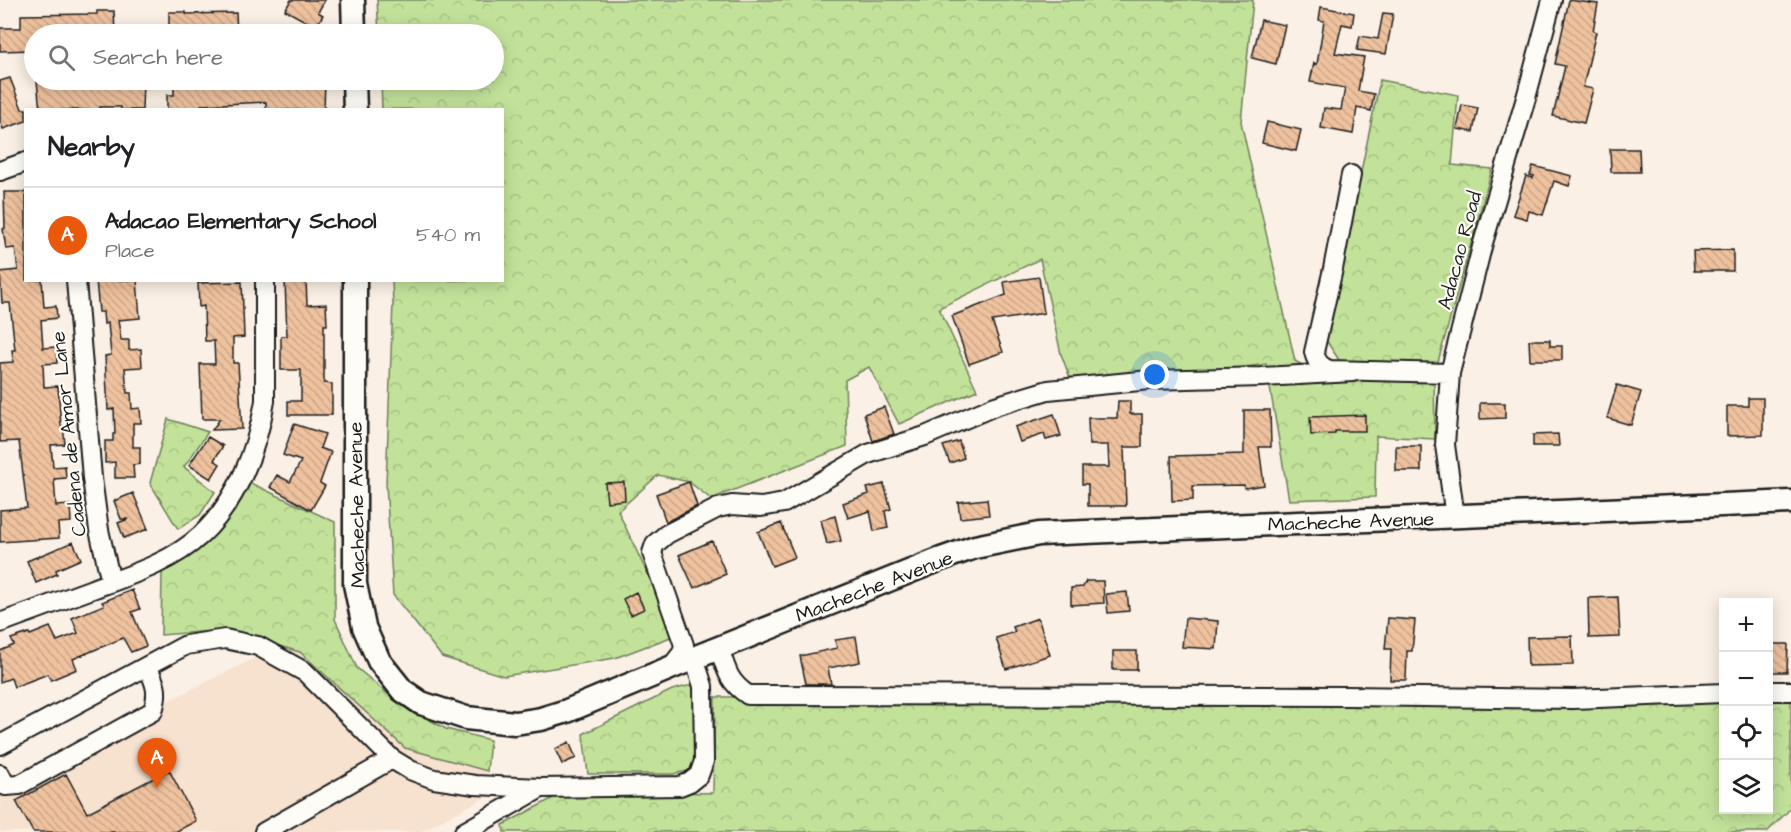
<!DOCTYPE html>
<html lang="en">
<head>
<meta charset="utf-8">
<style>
  :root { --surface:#fff; --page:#f2f2f2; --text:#202124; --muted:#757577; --line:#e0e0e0; --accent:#ea580c }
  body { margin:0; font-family:"Architects Daughter",sans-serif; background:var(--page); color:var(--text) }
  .controls { position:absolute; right:18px; bottom:18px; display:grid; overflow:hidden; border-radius:0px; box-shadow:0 3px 15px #0003 }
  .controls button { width:54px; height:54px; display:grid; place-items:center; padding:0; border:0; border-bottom:2px solid var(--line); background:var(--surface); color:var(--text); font:30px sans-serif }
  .you { position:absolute; left:1155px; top:375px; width:21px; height:21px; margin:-15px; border:4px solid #fff; border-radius:50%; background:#1a73e8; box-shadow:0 0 0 9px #1a73e833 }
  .badge { display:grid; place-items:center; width:39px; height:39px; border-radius:50%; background:var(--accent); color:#fff; font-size:20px; font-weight:700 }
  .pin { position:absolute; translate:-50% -50px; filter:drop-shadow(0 2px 3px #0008) }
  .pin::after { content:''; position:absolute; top:32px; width:21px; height:18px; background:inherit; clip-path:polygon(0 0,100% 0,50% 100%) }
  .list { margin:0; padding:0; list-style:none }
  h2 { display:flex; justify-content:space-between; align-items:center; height:78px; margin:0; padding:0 24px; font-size:26px }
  h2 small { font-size:20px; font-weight:400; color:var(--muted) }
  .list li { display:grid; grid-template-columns:39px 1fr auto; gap:18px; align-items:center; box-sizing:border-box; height:96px; padding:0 24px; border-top:2px solid var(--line) }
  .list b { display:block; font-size:22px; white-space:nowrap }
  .list p { margin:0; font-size:20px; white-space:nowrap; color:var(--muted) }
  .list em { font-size:20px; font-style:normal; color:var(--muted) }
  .icon { flex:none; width:33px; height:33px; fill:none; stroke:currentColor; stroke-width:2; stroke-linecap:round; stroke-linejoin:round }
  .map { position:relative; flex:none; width:1791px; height:832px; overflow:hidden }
  .search { position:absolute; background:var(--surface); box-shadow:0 3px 15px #0003; left:24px; top:24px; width:480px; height:66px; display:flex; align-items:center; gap:15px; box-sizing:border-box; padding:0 21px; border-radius:33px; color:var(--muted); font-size:22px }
  .panel { position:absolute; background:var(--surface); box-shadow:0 3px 15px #0003; left:24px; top:108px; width:480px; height:174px; border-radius:0px }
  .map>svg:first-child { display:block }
  .built { fill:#f7e2d0 }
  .forest { fill:url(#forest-crowns); stroke:#6f7f5b; stroke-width:1.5 }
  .building { fill:url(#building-back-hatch); stroke:#1c1c1c; stroke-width:1.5 }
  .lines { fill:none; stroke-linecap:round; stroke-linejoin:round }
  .minor-casing { stroke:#1c1c1c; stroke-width:22 }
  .major-casing { stroke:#1c1c1c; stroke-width:27 }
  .minor { stroke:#fdfcf7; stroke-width:18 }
  .major { stroke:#fdfcf7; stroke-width:22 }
  .labels { text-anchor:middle; stroke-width:4.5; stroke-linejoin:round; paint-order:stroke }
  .street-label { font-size:20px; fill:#1c1c1c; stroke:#fdfcf7 }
</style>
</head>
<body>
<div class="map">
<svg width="1791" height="832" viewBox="0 0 1791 832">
  <defs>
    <pattern id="forest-crowns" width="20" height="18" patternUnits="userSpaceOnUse" patternTransform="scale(1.5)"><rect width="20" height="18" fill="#c2e29a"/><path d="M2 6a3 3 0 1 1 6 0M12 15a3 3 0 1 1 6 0" fill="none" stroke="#a6c184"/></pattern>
    <pattern id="building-back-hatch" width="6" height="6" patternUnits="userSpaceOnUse" patternTransform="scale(1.5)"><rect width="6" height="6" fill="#efc29f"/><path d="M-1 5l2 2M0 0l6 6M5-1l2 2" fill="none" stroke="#cca688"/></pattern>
  </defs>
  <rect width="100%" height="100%" fill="#faf0e5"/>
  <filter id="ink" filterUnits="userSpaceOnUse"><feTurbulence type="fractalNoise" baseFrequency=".0167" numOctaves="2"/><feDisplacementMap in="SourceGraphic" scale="12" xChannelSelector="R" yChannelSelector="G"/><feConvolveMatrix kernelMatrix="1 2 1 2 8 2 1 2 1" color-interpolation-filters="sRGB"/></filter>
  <g filter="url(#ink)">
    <!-- built -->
    <path class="built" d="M335 619 357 668 396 701 446 729 490 740 486 797 420 832H0V783Z"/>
    <!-- forest -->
    <path class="forest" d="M377 0H1253L1241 122 1295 361 1324 377H1350L1326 340 1380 80 1458 95 1452 165 1492 169 1434 376 1435 439 1376 436 1375 497 1289 500 1266 364 1121 384 1073 386 1061 354 1040 259 939 308 977 390 899 424 869 367 845 380 847 446 711 499 689 482 658 475 618 511 676 635 615 658 504 676 442 657 393 595 386 484 393 303 392 281 502 280V110L382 109 381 80H494V34H379Z
      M168 419 208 432 184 467 215 492 200 515 178 529 150 483Z
      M248 482 335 522V619L357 668 396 701 446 729 490 740 487 771 405 748 300 652 224 630 161 635 162 573Z
      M696 684 697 769 673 774H588L583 734 672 690Z
      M1723 691 1724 810H1768L1769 691H1791V808L1767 832H504L503 825 568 790 713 793 715 697Z"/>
    <!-- building -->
    <path class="building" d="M291 0H325L318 12 323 15 316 27 285 10Z
      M1569 0 1598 4 1593 31 1596 32 1583 87 1593 89 1584 123 1553 116 1565 66 1555 64Z
      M1321 7 1354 13 1352 26 1342 24 1335 53 1364 57 1358 91 1374 94 1371 111 1357 108 1353 134 1321 128 1324 108 1341 110 1345 88 1310 82 1314 63 1317 64 1324 21 1319 20Z
      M97 11H114L115 34H34V50L0 51V28H21V15L97 14Z
      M169 12H186V14L236 13 237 34H169Z
      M1383 13 1393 14 1386 54 1357 50 1360 36 1378 39Z
      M1261 20 1285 25 1276 64 1252 58Z
      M10 78 22 109H26V121L3 129 0 121V81Z
      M57 80V82H79V80H143L142 110H121V107H100V110H40L37 81Z
      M174 80H325L324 110H266V102L201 105V110H167V95H174Z
      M1462 105 1478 108 1473 132 1457 129Z
      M1267 122 1301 130 1296 151 1262 143Z
      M1610 149H1639L1640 172H1611Z
      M1533 166 1572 176 1569 186 1554 181 1543 215 1529 211 1527 219 1513 215 1526 176 1533 178 1534 176 1530 175Z
      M4 192H26V280H42L44 307 56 306 57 318 41 320 43 348 56 347 57 363 43 364 44 387 58 386 61 426H63L65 444 51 445 53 467 65 466 66 478 54 479 56 506 70 505 71 522 58 523 59 538 0 542V510L27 508 19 441 0 442V363L13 362 12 350H15L10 303H2L0 272 18 270 15 248 6 249 3 229 5 228Z
      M1733 250V271H1694L1693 251Z
      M1039 277 1044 313 992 321 1003 352 969 364 952 316 1006 295 1004 282Z
      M96 280H137L140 318 118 320 121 340H129V350L141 349 142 367 125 368 127 393H131L132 409 140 408 141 423H133V447H140V464L133 465 134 478H115V462L105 463V441H113V434H115L114 409 108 410 105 356 111 355 108 323 104 324 103 312H99Z
      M285 280H306L307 305 326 304 327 325H324V383L332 384V415H288V401H301V370H281V336H287Z
      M242 282 244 337 233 338V363H238L242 429 212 430 220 419H202L200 364H215L214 341H205L204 306 199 307 198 283Z
      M1529 340H1550V346H1562V360H1530Z
      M1617 385 1641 392 1631 425 1607 418Z
      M1748 398H1763V435L1727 436V406H1748Z
      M1118 401H1130V414H1142V447H1124L1126 506H1088V484H1082V467H1109L1108 445H1089L1088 418H1117Z
      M1480 403H1505V418L1480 419Z
      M884 407 894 434 873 441 864 414Z
      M1244 410H1270L1271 447H1259L1264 485 1245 488 1244 485 1193 486V500L1172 501 1171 456 1244 454Z
      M1054 414 1061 436 1046 440 1044 434 1020 442 1015 427Z
      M1365 415V431H1335V434L1311 435 1310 417Z
      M294 424 325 434 320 448 331 452 320 483 325 486 311 510 270 487 277 475 290 482 301 461 283 455Z
      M1558 434 1559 446H1533V435Z
      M208 437 223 446 214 460 220 464 211 479 189 465Z
      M959 441 964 458 950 463 943 446Z
      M1396 446H1421V471H1396Z
      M624 482 625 500 607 502 605 483Z
      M689 482 697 506 666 522 656 494Z
      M884 484 891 509 885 511 888 528 874 531 870 511 848 518 843 503 869 494 867 488Z
      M133 493 148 529 124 538 118 523 128 519H121L114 501Z
      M987 499 989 515 960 518 958 502Z
      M835 516 841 541 827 544 821 520Z
      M781 523 795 557 772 566 758 532Z
      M712 541 726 574 694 588 679 555Z
      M73 542 81 559 56 570 57 574 36 583 27 561Z
      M1086 581H1103L1104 603 1071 605V588L1083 587Z
      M132 590 140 609 132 612 146 646 131 652 123 638 73 659 77 669 51 680 48 674 14 687 11 678 0 682V651L14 645 11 639 29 633 30 635 50 627 57 641 78 633 72 618 104 605 102 602Z
      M636 592 644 609 631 615 623 599Z
      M1127 592 1129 611 1108 613 1106 594Z
      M1618 597 1620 637 1589 638 1588 598Z
      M1038 618 1050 655 1006 669 996 638 1015 632 1013 627Z
      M1185 618 1218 621 1216 649 1182 647Z
      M1388 618 1415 620 1412 651H1407L1406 680H1390L1391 649H1385Z
      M1572 636 1573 665 1528 666 1527 637Z
      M856 637 860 662 828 668 831 684H806L800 656 837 648 835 640Z
      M1768 644H1788L1787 672H1768Z
      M1113 651H1137V670H1113Z
      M569 742 576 758 562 764 555 749Z
      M169 770 196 821 175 832H33L16 801 66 774 87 813Z"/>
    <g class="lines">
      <!-- minor casing -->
      <g class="minor-casing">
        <path id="minor" d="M0 171 26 162
          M1351 175 1333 269 1314 352C1316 361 1320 367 1330 370L1450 373
          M76 280 92 478 99 530 111 582
          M1455 517 1445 445 1450 373 1483 243 1526 98 1552 0
          M0 623C32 611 63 600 95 588 131 575 172 562 201 535 237 501 257 450 265 401V280
          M719 647C726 669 728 682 748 695L1348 696 1573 699 1724 693
          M671 667 682 653 684 645 652 553 655 544 667 534 718 508 732 505 761 507 784 503 868 454 925 436 995 406 1048 390 1150 380 1262 377 1353 372
          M1768 691H1791
          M0 745 186 645 225 639 258 646 305 672 392 759 410 770 434 779 475 785 541 788 680 786 690 782 699 775 704 761 703 686 694 658
          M0 774 6 786 19 785 153 711C159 692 156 684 147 666
          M264 832 392 759
          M464 832 541 788"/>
      </g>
      <!-- major casing -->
      <g class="major-casing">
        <path id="major" d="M353 0 354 34
          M354 80 355 110
          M355 280V584L364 627 379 661 402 690 421 703 466 718 515 723 541 719 567 711 694 658 941 559 975 547 1039 534 1791 502"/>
      </g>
      <!-- minor -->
      <use href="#minor" class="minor"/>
      <!-- major -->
      <use href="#major" class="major"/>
    </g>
  </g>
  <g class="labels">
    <!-- street labels -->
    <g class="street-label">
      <text transform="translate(1459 250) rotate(-75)" y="7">Adacao Road</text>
      <text transform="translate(68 434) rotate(-96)" y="7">Cadena de Amor Lane</text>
      <text transform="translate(356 505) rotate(-91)" y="7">Macheche Avenue</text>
      <text transform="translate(1351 521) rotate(-2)" y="7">Macheche Avenue</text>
      <text transform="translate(874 586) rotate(-21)" y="7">Macheche Avenue</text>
    </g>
  </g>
</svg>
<div class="controls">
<button>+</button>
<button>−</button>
<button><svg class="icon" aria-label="locate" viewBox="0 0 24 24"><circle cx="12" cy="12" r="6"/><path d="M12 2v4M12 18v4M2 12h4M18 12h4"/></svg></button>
<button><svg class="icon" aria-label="layers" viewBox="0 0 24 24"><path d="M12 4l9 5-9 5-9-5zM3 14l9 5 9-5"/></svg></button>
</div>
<div class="you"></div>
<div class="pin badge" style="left:157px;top:788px">A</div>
<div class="search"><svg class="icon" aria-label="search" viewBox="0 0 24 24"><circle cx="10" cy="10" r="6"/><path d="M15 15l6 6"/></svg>Search here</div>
<section class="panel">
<h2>Nearby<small></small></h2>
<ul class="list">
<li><span class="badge">A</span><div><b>Adacao Elementary School</b><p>Place</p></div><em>540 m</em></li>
</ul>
</section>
</div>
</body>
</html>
